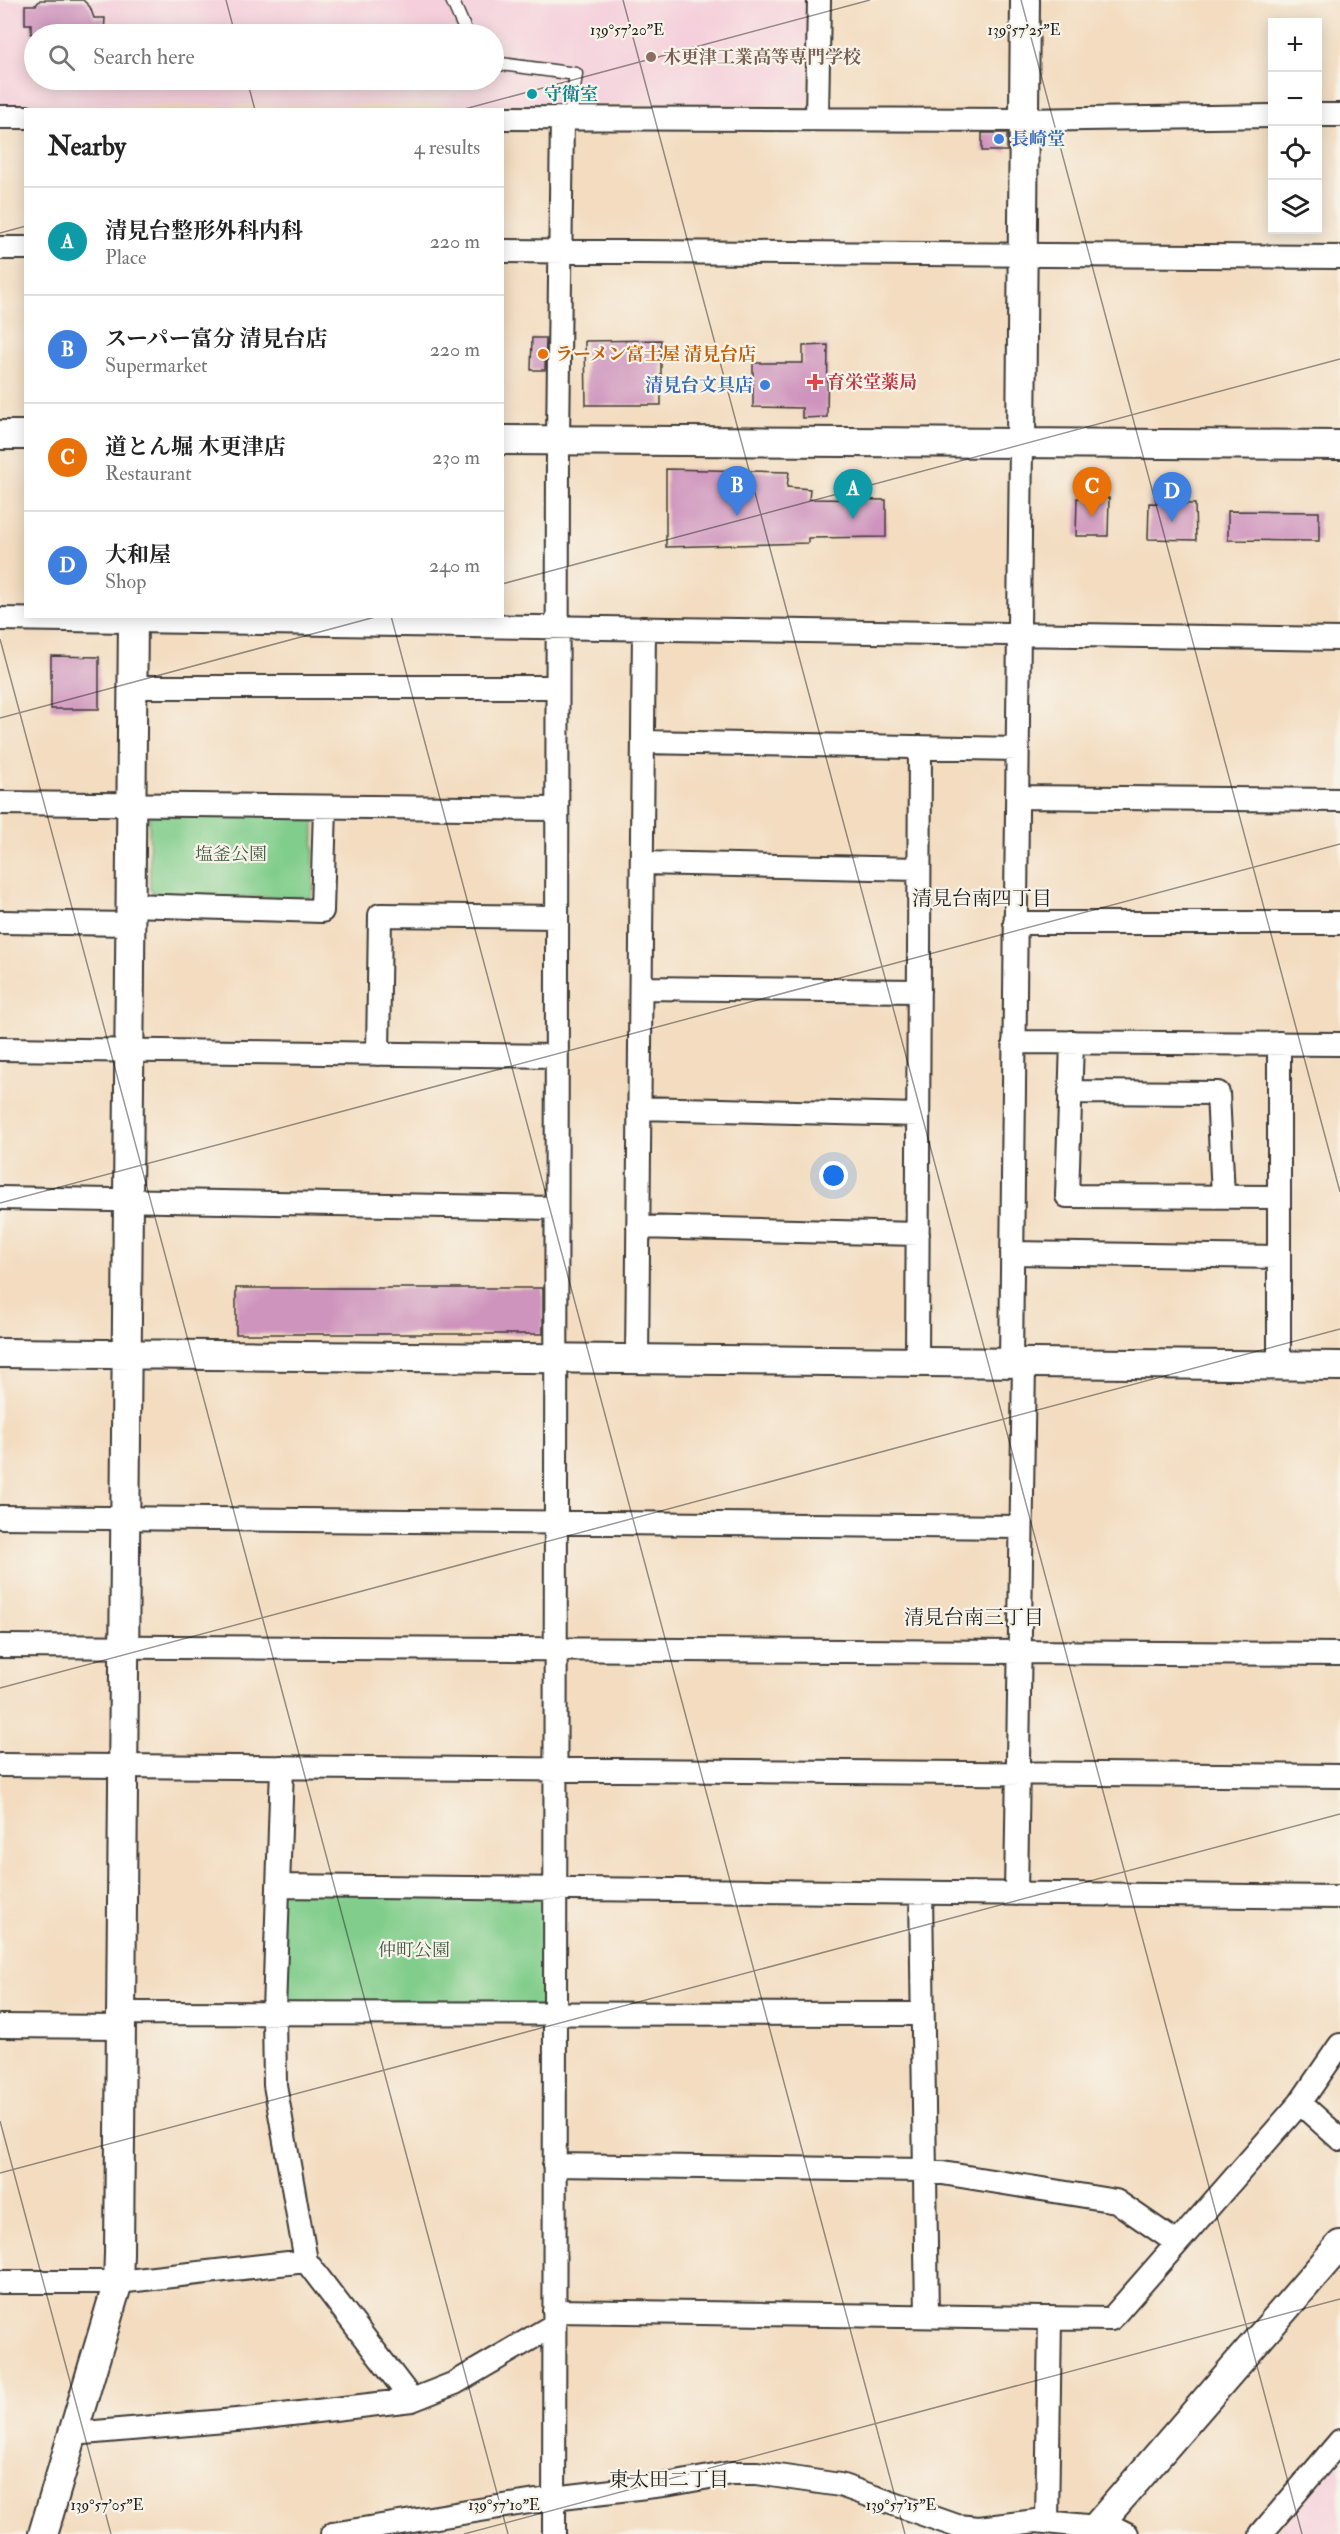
<!DOCTYPE html>
<html lang="en">
<head>
<meta charset="utf-8">
<style>
  :root { --surface:#fff; --page:#f2f2f2; --text:#222; --muted:#767676; --line:#e0e0e0; --accent:#db2777 }
  body { margin:0; font-family:"IM FELL Double Pica","Noto Serif JP",serif; background:var(--page); color:var(--text) }
  .controls { position:absolute; right:18px; top:18px; display:grid; overflow:hidden; border-radius:0px; box-shadow:0 3px 15px #0003 }
  .controls button { width:54px; height:54px; display:grid; place-items:center; padding:0; border:0; border-bottom:2px solid var(--line); background:var(--surface); color:var(--text); font:30px sans-serif }
  .you { position:absolute; left:834px; top:1176px; width:21px; height:21px; margin:-15px; border:4px solid #fff; border-radius:50%; background:#1a73e8; box-shadow:0 0 0 9px #1a73e833 }
  .badge { display:grid; place-items:center; width:39px; height:39px; border-radius:50%; background:var(--accent); color:#fff; font-size:20px; font-weight:700 }
  .pin { position:absolute; translate:-50% -50px; filter:drop-shadow(0 2px 3px #0008) }
  .pin::after { content:''; position:absolute; top:32px; width:21px; height:18px; background:inherit; clip-path:polygon(0 0,100% 0,50% 100%) }
  .list { margin:0; padding:0; list-style:none }
  h2 { display:flex; justify-content:space-between; align-items:center; height:78px; margin:0; padding:0 24px; font-size:26px }
  h2 small { font-size:20px; font-weight:400; color:var(--muted) }
  .list li { display:grid; grid-template-columns:39px 1fr auto; gap:18px; align-items:center; box-sizing:border-box; height:108px; padding:0 24px; border-top:2px solid var(--line) }
  .list b { display:block; font-size:22px; white-space:nowrap }
  .list p { margin:0; font-size:20px; white-space:nowrap; color:var(--muted) }
  .list em { font-size:20px; font-style:normal; color:var(--muted) }
  .icon { flex:none; width:33px; height:33px; fill:none; stroke:currentColor; stroke-width:2; stroke-linecap:round; stroke-linejoin:round }
  .map { position:relative; flex:none; width:1340px; height:2534px; overflow:hidden }
  .search { position:absolute; background:var(--surface); box-shadow:0 3px 15px #0003; left:24px; top:24px; width:480px; height:66px; display:flex; align-items:center; gap:15px; box-sizing:border-box; padding:0 21px; border-radius:33px; color:var(--muted); font-size:22px }
  .panel { position:absolute; background:var(--surface); box-shadow:0 3px 15px #0003; left:24px; top:108px; width:480px; height:510px; border-radius:0px }
  .map>svg:first-child { display:block }
  .built { fill:#f5cfdc; fill-rule:evenodd }
  .green { fill:#81cd8b; stroke:#4e7454; stroke-width:1.5 }
  .building { fill:#cf94bd }
  .lines { fill:none; stroke-linecap:round; stroke-linejoin:round }
  .service-casing { stroke:#3c3934; stroke-width:15 }
  .minor-casing { stroke:#3c3934; stroke-width:26 }
  .tertiary-casing { stroke:#3c3934; stroke-width:32 }
  .service { stroke:#fff; stroke-width:12 }
  .minor { stroke:#fff; stroke-width:22 }
  .tertiary { stroke:#fff; stroke-width:28 }
  .ticks { fill:none; stroke:#1c1c1c; stroke-width:1.5; stroke-opacity:0.45 }
  .education-dot { fill:#8d6e63; stroke:#f7f3e8; stroke-width:2 }
  .culture-dot { fill:#0f9aa8; stroke:#f7f3e8; stroke-width:2 }
  .shop-dot { fill:#3f7fe0; stroke:#f7f3e8; stroke-width:2 }
  .food-dot { fill:#e8710a; stroke:#f7f3e8; stroke-width:2 }
  .health-dot { fill:#e0444e; stroke:#f7f3e8; stroke-width:2 }
  .labels { text-anchor:middle; stroke-width:4.5; stroke-linejoin:round; paint-order:stroke }
  .education-label { font-size:18px; font-weight:bold; fill:#785e54; stroke:#f7f3e8; text-anchor:start }
  .culture-label { font-size:18px; font-weight:bold; fill:#0d838f; stroke:#f7f3e8; text-anchor:start }
  .shop-label { font-size:18px; font-weight:bold; fill:#366cbe; stroke:#f7f3e8; text-anchor:start }
  .food-label { font-size:18px; font-weight:bold; fill:#c56008; stroke:#f7f3e8; text-anchor:start }
  .health-label { font-size:18px; font-weight:bold; fill:#be3a42; stroke:#f7f3e8; text-anchor:start }
  .park-label { font-size:18px; fill:#3f5a43; stroke:#f7f3e8 }
  .neighbourhood-label { font-size:20px; fill:#1c1c1c; stroke:#f7f3e8 }
  .ticks-label { font-size:15px; text-anchor:middle; fill:#1c1c1c; stroke:#f7f3e8; stroke-width:4.5; stroke-linejoin:round; paint-order:stroke }
</style>
</head>
<body>
<div class="map">
<svg width="1340" height="2534" viewBox="0 0 1340 2534">
  <rect width="100%" height="100%" fill="#f7f3e8"/>
  <filter id="ink" filterUnits="userSpaceOnUse"><feTurbulence type="fractalNoise" baseFrequency=".0167" numOctaves="2"/><feDisplacementMap in="SourceGraphic" scale="12" xChannelSelector="R" yChannelSelector="G"/><feConvolveMatrix kernelMatrix="1 2 1 2 8 2 1 2 1" color-interpolation-filters="sRGB"/></filter>
  <filter id="wash" filterUnits="userSpaceOnUse"><feTurbulence type="fractalNoise" baseFrequency=".008" numOctaves="4" result="noise"/><feDisplacementMap in="SourceGraphic" scale="24" xChannelSelector="R" yChannelSelector="G"/><feGaussianBlur stdDeviation="1.35" result="paint"/><feColorMatrix in="noise" values="0 0 0 0 0 0 0 0 0 0 0 0 0 0 0 0 0 1.4 0 .05"/><feComposite in="paint" operator="in"/></filter>
  <g filter="url(#wash)">
    <rect width="100%" height="100%" fill="#f3dcbf"/>
    <!-- built -->
    <path class="built" d="M0 0H809L808 104 0 106ZM34 34H494V80H34Z
      M1340 2460V2534H1277Z"/>
    <!-- green -->
    <path class="green" d="M309 812 314 818 313 893 310 898 156 896 150 889 149 814Z
      M278 1886 555 1889 554 2014 274 2011Z"/>
    <g id="blocks">
      <!-- building -->
      <path class="building" d="M40 0H83L90 7 94 18H105L104 33 31 34V24H25V5H36Z
        M982 133H1007V151H982Z
        M532 338H546L545 370H531Z
        M661 340V405H586L585 341Z
        M828 345 827 417 802 418V408L753 407V363H803V346Z
        M666 469 789 472 787 487 810 489 809 499 886 500V537L808 538V543L666 547Z
        M1077 498H1109L1108 536H1076Z
        M1149 503 1195 504 1196 540 1148 539Z
        M1228 511 1319 512V541L1228 540Z
        M51 656 99 657V709H51Z
        M236 1288H543V1334H236Z"/>
    </g>
  </g>
  <g filter="url(#ink)">
    <use href="#blocks" fill-opacity="0" stroke="#3c3934" stroke-width="1.5"/>
    <g class="lines">
      <!-- service casing -->
      <g class="service-casing">
        <path id="service" d="M452 0 467 34
          M494 63 576 74 570 118"/>
      </g>
      <!-- minor casing -->
      <g class="minor-casing">
        <path id="minor" d="M1318 115H1340
          M0 117H26
          M502 118 1024 120 1272 116
          M817 118 819 0
          M0 248H26
          M502 251 1340 257
          M0 619 1340 639
          M133 687H557
          M643 742 1017 749
          M1017 797 1340 800
          M0 803 557 809
          M642 863 919 869
          M131 905 322 911 325 807
          M0 922 131 924
          M1015 923H1340
          M641 988 919 991
          M1014 1042 1340 1044
          M1072 1042 1067 1196 1279 1197
          M0 1049 556 1056
          M378 1054 380 915 557 917
          M1070 1092 1218 1093 1223 1196
          M639 1108 918 1115
          M0 1198 556 1208
          M638 1227 918 1234
          M1012 1253 1279 1257
          M637 1360 644 628
          M917 1362 920 747
          M1011 1363 1021 443
          M1279 1365V1043
          M0 1517 1021 1527
          M0 1646 1340 1654
          M0 1765 1340 1776
          M282 1767 274 2011 275 2085 306 2261 412 2400
          M278 1886 1340 1897
          M921 1893 927 2316
          M1016 1894 1024 1363
          M122 2013 921 2014
          M0 2026 122 2027
          M1300 2103 1340 2139
          M554 2165 924 2170 1116 2201 1177 2243
          M0 2282H118L306 2261
          M554 2311 1111 2319 1300 2103 1340 2045
          M72 2434 248 2419 412 2400 455 2383 554 2325
          M1101 2521 1127 2534
          M1047 2522 1050 2318
          M332 2534 554 2498 671 2484 731 2473H757L840 2485 957 2526 979 2528 1036 2521 1096 2527
          M554 2534 558 440 562 118
          M1261 2534 1340 2441"/>
      </g>
      <!-- tertiary casing -->
      <g class="tertiary-casing">
        <path id="tertiary" d="M0 435H26
          M502 440 1340 445
          M1021 443 1025 0
          M0 1353 1340 1366
          M43 2534 118 2282 119 2254 133 616
          M1090 2534 1340 2245"/>
      </g>
      <!-- service -->
      <use href="#service" class="service"/>
      <!-- minor -->
      <use href="#minor" class="minor"/>
      <!-- tertiary -->
      <use href="#tertiary" class="tertiary"/>
    </g>
  </g>
  <!-- ticks -->
  <path class="ticks" d="M226 0 235 34M623 0 1302 2534M1021 0 1340 1192M247 80 255 110M461 110 870 0M0 233 26 226M502 584 1340 359M391 616 905 2534M0 639 508 2534M0 718 379 616M0 1203 1340 844M0 1688 1340 1329M0 2121 111 2534M0 2173 1340 1814M464 2534 1340 2299"/>
  <!-- markers -->
  <circle class="education-dot" cx="651" cy="57" r="6"/>
  <circle class="culture-dot" cx="532" cy="94" r="6"/>
  <g class="shop-dot">
    <circle cx="999" cy="139" r="6"/>
    <circle cx="765" cy="385" r="6"/>
  </g>
  <circle class="food-dot" cx="543" cy="354" r="6"/>
  <path class="health-dot" d="M812 373h6v6h6v6h-6v6h-6v-6h-6v-6h6z"/>
  <g class="labels">
    <!-- education labels -->
    <g class="education-label">
      <text x="663" y="63">木更津工業高等専門学校</text>
    </g>
    <!-- culture labels -->
    <g class="culture-label">
      <text x="544" y="100">守衛室</text>
    </g>
    <!-- shop labels -->
    <g class="shop-label">
      <text x="1011" y="145">長崎堂</text>
      <text x="753" y="391" text-anchor="end">清見台文具店</text>
    </g>
    <!-- food labels -->
    <g class="food-label">
      <text x="555" y="360">ラーメン富士屋 清見台店</text>
    </g>
    <!-- health labels -->
    <g class="health-label">
      <text x="827" y="388">育栄堂薬局</text>
    </g>
    <!-- park labels -->
    <g class="park-label">
      <text x="231" y="860">塩釜公園</text>
      <text x="414" y="1956">仲町公園</text>
    </g>
    <!-- neighbourhood labels -->
    <g class="neighbourhood-label">
      <text x="982" y="905">清見台南四丁目</text>
      <text x="974" y="1624">清見台南三丁目</text>
      <text x="669" y="2486">東太田二丁目</text>
    </g>
  </g>
  <g class="ticks-label">
    <text x="627" y="35">139°57'20"E</text>
    <text x="1024" y="35">139°57'25"E</text>
    <text x="107" y="2510">139°57'05"E</text>
    <text x="504" y="2510">139°57'10"E</text>
    <text x="901" y="2510">139°57'15"E</text>
  </g>
</svg>
<div class="controls">
<button>+</button>
<button>−</button>
<button><svg class="icon" aria-label="locate" viewBox="0 0 24 24"><circle cx="12" cy="12" r="6"/><path d="M12 2v4M12 18v4M2 12h4M18 12h4"/></svg></button>
<button><svg class="icon" aria-label="layers" viewBox="0 0 24 24"><path d="M12 4l9 5-9 5-9-5zM3 14l9 5 9-5"/></svg></button>
</div>
<div class="you"></div>
<div class="pin badge" style="left:853px;top:519px;background:#0f9aa8">A</div>
<div class="pin badge" style="left:737px;top:516px;background:#3f7fe0">B</div>
<div class="pin badge" style="left:1092px;top:517px;background:#e8710a">C</div>
<div class="pin badge" style="left:1172px;top:522px;background:#3f7fe0">D</div>
<div class="search"><svg class="icon" aria-label="search" viewBox="0 0 24 24"><circle cx="10" cy="10" r="6"/><path d="M15 15l6 6"/></svg>Search here</div>
<section class="panel">
<h2>Nearby<small>4 results</small></h2>
<ul class="list">
<li><span class="badge" style="background:#0f9aa8">A</span><div><b>清見台整形外科内科</b><p>Place</p></div><em>220 m</em></li>
<li><span class="badge" style="background:#3f7fe0">B</span><div><b>スーパー富分 清見台店</b><p>Supermarket</p></div><em>220 m</em></li>
<li><span class="badge" style="background:#e8710a">C</span><div><b>道とん堀 木更津店</b><p>Restaurant</p></div><em>230 m</em></li>
<li><span class="badge" style="background:#3f7fe0">D</span><div><b>大和屋</b><p>Shop</p></div><em>240 m</em></li>
</ul>
</section>
</div>
</body>
</html>
